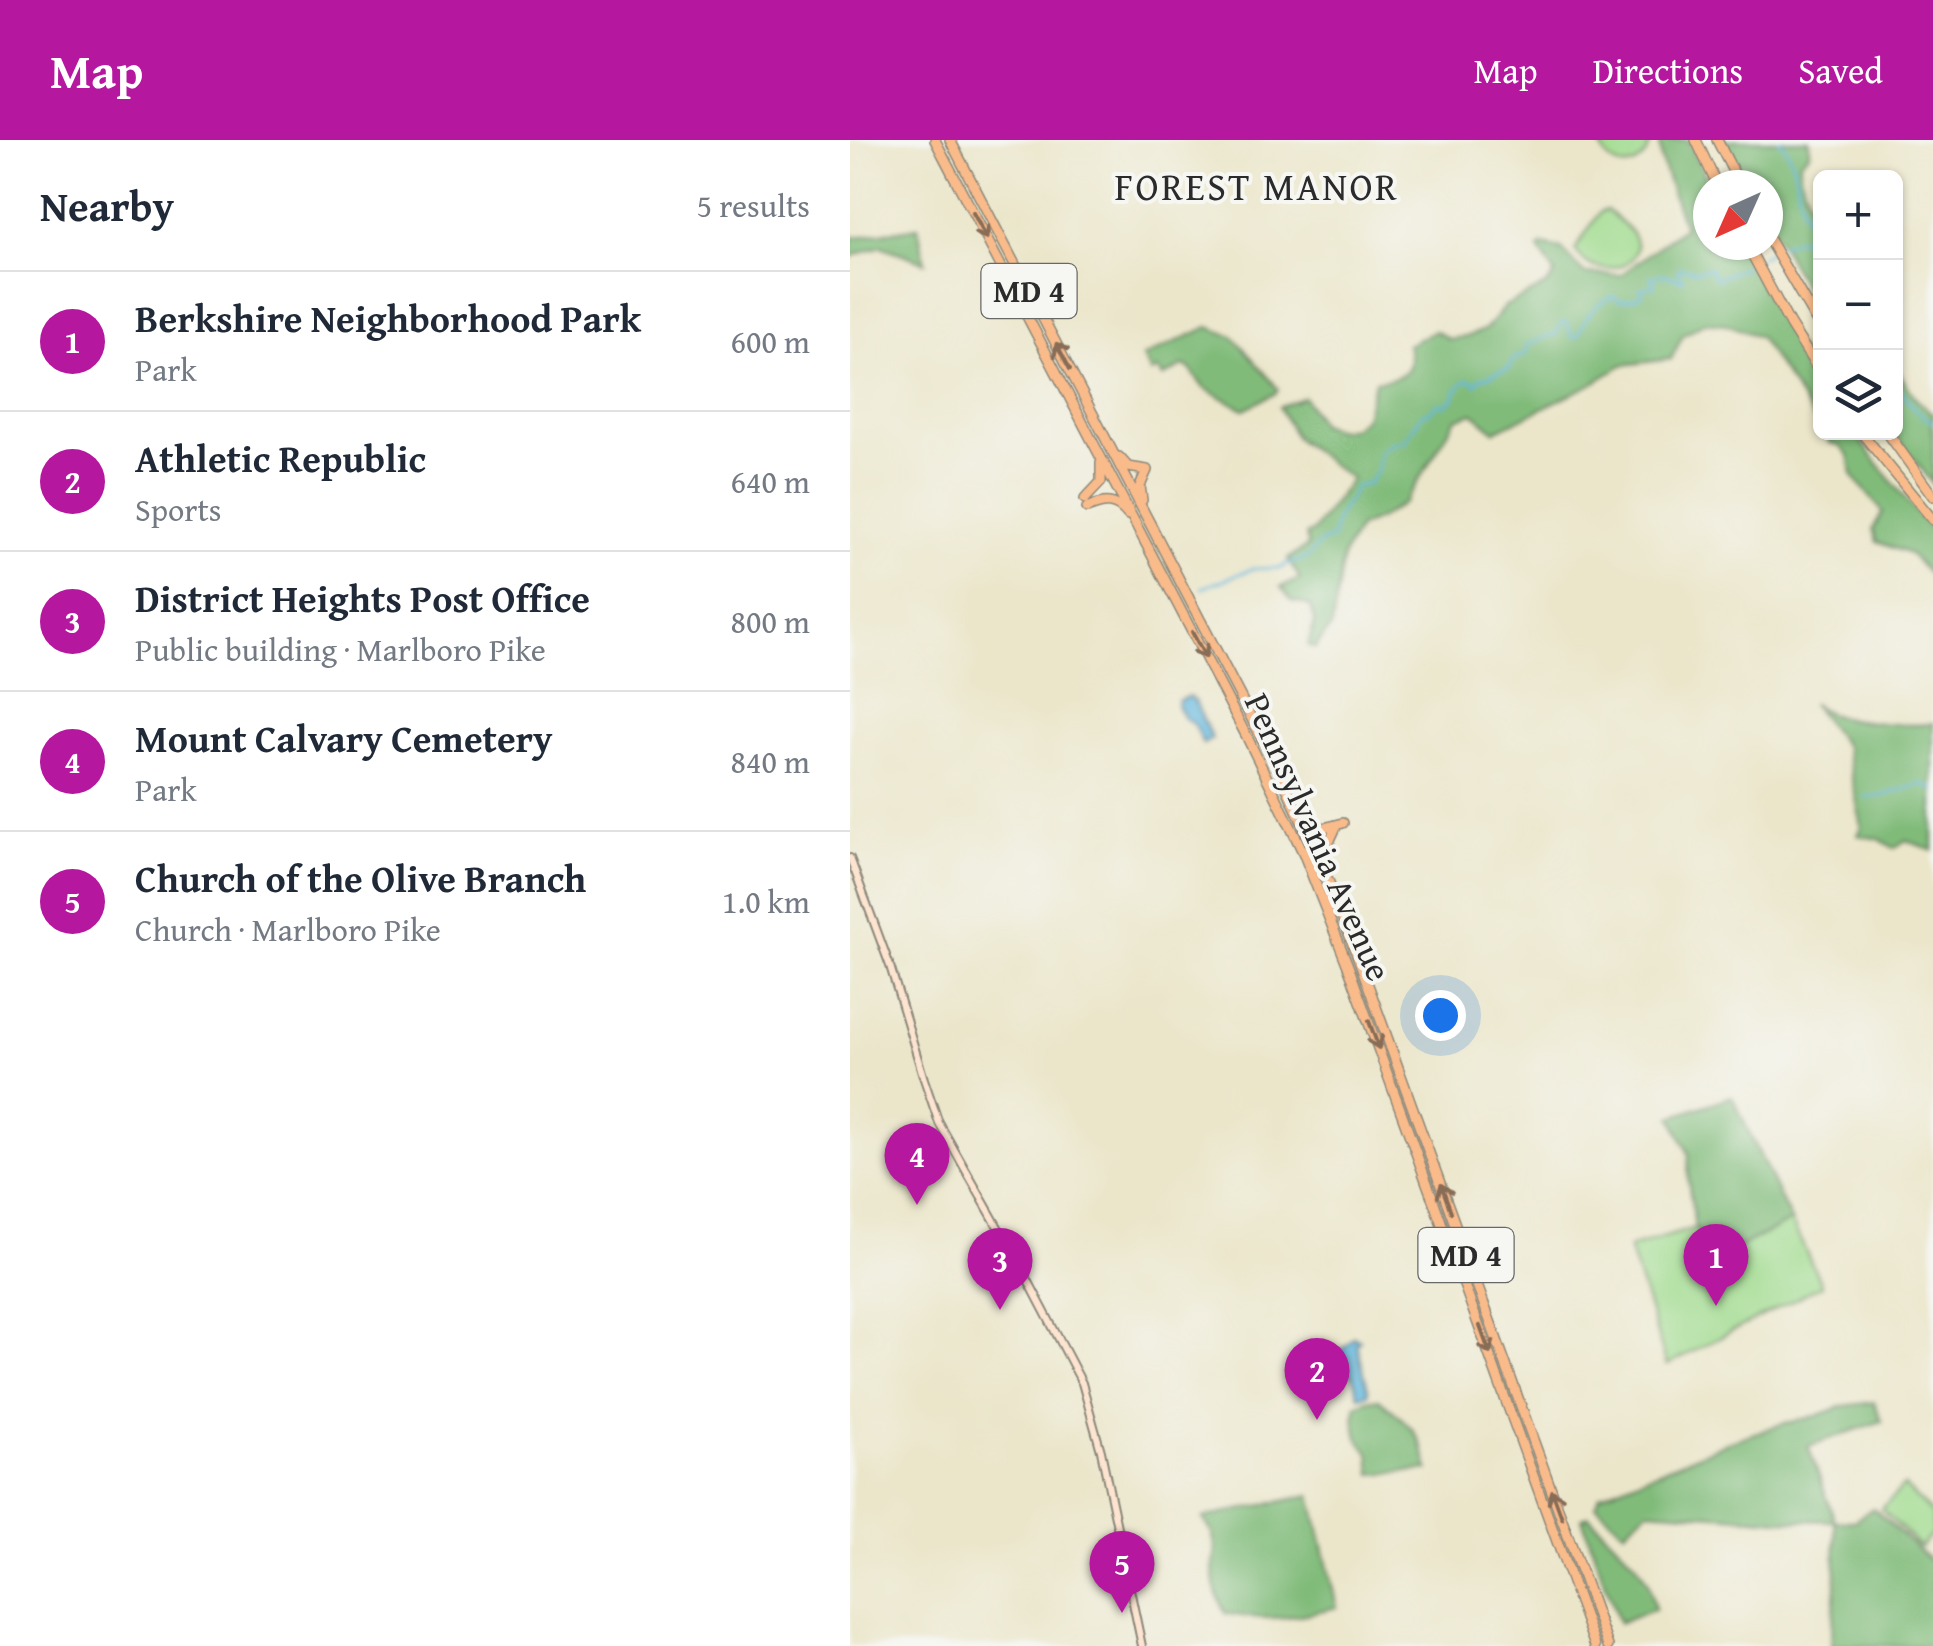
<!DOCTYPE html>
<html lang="en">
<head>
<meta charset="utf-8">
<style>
  :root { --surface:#fff; --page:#f2f2f3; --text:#1f2937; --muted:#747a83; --line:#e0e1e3; --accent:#b5179e }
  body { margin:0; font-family:"Gentium Book Plus",serif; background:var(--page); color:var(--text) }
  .controls { position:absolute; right:30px; top:30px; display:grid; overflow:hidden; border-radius:15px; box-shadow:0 2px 8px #0004 }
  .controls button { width:90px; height:90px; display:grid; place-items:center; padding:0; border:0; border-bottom:2px solid var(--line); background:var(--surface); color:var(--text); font:50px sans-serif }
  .compass { position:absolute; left:843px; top:30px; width:90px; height:90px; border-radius:50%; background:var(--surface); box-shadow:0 2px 8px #0004; rotate:225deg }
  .you { position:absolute; left:590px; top:875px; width:35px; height:35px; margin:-25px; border:8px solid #fff; border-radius:50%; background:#1a73e8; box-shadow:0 0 0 15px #1a73e833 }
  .badge { display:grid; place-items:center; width:65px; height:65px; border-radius:50%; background:var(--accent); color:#fff; font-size:32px; font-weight:700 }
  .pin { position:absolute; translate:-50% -82px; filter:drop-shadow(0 2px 5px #0008) }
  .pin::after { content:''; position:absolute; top:52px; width:35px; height:30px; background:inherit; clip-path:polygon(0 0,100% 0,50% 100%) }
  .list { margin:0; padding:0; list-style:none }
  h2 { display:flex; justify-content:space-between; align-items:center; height:130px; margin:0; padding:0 40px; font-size:42px }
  h2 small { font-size:32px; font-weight:400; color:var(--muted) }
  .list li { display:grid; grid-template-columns:65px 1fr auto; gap:30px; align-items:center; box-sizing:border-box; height:140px; padding:0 40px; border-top:2px solid var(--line) }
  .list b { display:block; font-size:38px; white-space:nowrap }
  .list p { margin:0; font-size:32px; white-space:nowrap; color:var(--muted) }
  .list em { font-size:32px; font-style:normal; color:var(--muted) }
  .icon { flex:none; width:55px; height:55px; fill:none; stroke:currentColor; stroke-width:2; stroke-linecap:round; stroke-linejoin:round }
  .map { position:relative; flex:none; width:1083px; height:1506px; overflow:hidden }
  header { display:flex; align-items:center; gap:60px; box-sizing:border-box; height:140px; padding:0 50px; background:var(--accent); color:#fff }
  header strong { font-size:48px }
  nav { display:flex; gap:55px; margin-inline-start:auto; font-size:35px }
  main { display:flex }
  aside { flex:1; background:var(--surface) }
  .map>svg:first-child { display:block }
  .green { fill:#a0db8e; stroke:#66835c; stroke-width:2.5 }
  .forest { fill:#80bb79; stroke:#567352; stroke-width:2.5 }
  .water { fill:#5eb5db; stroke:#447083; stroke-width:2.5 }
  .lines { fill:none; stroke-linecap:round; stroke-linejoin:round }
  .stream { stroke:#5eb5db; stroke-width:2.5 }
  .secondary-casing { stroke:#8b887a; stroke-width:10 }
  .trunk-casing { stroke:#8b887a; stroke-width:12 }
  .secondary { stroke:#fde4d1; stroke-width:6 }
  .trunk { stroke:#fabb8b; stroke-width:9 }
  .oneway { stroke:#886c56 }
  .labels { text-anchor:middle; stroke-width:8; stroke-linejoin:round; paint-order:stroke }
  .shield { fill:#f6f6f2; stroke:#686867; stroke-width:2.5 }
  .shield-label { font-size:32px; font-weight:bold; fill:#2b2b2b }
  .street-label { font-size:35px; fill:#2b2b2b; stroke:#f6f6f2 }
  .neighbourhood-label { font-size:38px; letter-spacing:2.5px; fill:#2b2b2b; stroke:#f6f6f2 }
</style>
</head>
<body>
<header>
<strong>Map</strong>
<nav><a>Map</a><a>Directions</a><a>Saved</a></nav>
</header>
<main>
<aside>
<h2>Nearby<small>5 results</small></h2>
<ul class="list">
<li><span class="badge">1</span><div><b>Berkshire Neighborhood Park</b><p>Park</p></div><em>600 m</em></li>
<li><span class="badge">2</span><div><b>Athletic Republic</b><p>Sports</p></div><em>640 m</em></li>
<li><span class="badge">3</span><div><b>District Heights Post Office</b><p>Public building · Marlboro Pike</p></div><em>800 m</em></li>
<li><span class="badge">4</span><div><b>Mount Calvary Cemetery</b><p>Park</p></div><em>840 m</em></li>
<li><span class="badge">5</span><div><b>Church of the Olive Branch</b><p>Church · Marlboro Pike</p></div><em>1.0 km</em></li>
</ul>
</aside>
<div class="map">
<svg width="1083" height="1506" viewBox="0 0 1083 1506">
  <rect width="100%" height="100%" fill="#f6f6f2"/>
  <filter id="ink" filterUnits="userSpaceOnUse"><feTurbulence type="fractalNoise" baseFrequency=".01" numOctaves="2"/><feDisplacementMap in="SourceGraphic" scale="20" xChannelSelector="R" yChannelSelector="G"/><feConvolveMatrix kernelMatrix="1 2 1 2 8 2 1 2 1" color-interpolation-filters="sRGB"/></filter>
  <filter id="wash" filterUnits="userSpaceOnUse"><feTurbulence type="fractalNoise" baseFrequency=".0048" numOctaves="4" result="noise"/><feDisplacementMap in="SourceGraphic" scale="40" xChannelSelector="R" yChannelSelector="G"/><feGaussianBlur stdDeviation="2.25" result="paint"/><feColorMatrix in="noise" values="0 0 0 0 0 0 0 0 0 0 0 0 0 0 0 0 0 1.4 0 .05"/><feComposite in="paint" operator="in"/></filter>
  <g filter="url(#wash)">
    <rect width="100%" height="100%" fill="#ebe6ca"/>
    <!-- green -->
    <path class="green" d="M748 0H801C798 22 773 38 756 16 754 14 750 3 748 0Z
      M757 70C764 77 775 84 781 92 800 119 765 135 742 126 735 123 730 116 725 110L750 72Z
      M941 1081 972 1145 817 1225 779 1108 845 1088 873 1115Z
      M1054 1346 1083 1375V1394L1070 1407 1031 1369Z"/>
    <!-- forest -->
    <path class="forest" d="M809 0H838L860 45H858V105H889L916 155 970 244V288L909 197 877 184 855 182 833 195 821 219 772 225 744 243 645 291 623 273 606 279 555 362 529 379 509 387 493 415 482 486 465 508 458 505 465 481 460 466 442 461 431 447 450 439 438 419 458 406 456 395 463 391 501 339 446 298 429 267 454 257 470 284 488 290 504 287 515 277 525 241C549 240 568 232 557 205L585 191 599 199 616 197 636 189 655 166 697 145 705 134 689 109 693 105 711 109 735 134 771 135 834 87 811 20Z
      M874 0H959V13L950 22V35L970 93V177L918 81V45H898Z
      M68 87 75 122 31 106 0 117V98Z
      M358 187 383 196 425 245 428 250 426 253 394 269 354 248 340 229 333 226 313 237 308 230 301 233 293 217Z
      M1046 229 1067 260 1083 274V344L1044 293Z
      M974 293H1004L1083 394V439L1060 414 1027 402 1023 389 1033 372 1003 336 999 316 990 306 980 303Z
      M961 563C968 567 976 573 983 575 999 581 1068 588 1083 583V711L1056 700 1044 708 1029 699 1008 695 1012 687 995 606Z
      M882 956 941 1081 873 1115 845 1088 838 1039 839 1014 822 977Z
      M529 1259C559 1285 570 1289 579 1330L522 1334 520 1314 508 1298 504 1278 507 1265 518 1260Z
      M1024 1262 1032 1281 958 1306 985 1381H1004L1023 1368 1083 1423V1506H981L986 1446 985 1381 932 1380 798 1370 774 1391 746 1365 750 1355 881 1301 935 1283 958 1279 994 1266Z
      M461 1355 487 1467C441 1478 422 1482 375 1473L366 1452 363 1429 366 1409 362 1393 353 1378Z
      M739 1376 786 1423 798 1443 805 1469 769 1483 732 1378Z"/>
    <!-- water -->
    <path class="water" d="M339 556 345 562 362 599 353 604 344 585 333 577 327 565 328 561Z
      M504 1197 510 1200 507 1204 518 1249V1254L509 1256 503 1236 485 1224V1217Z"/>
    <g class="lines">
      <!-- stream -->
      <path class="stream" d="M929 0C946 16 945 40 951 61 955 77 962 92 971 107
        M930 105 949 98 967 104
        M909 117 919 112
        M1046 241C1056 258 1065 273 1083 282
        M352 448 402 429 432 428 436 424 449 421 459 416 469 404 483 398C484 370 497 369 505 347L519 343 528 329 530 311 538 307 540 303 554 302 572 274 581 271 588 263 594 266 605 257 606 251 616 240H621L626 244 630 238C639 238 648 230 658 229L664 219 677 213 676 205C686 202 696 196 706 194L711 183 717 182 722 197H727C730 193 731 188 734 183 739 171 751 162 763 156L770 161 788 157 793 154 790 148 803 147 805 143 800 138 813 134 833 140 828 131 829 127 848 131 859 128 866 139 896 126
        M1015 657 1031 656 1072 644 1083 649"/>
    </g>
  </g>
  <g filter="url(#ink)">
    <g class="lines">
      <!-- secondary casing -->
      <g class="secondary-casing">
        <path id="secondary" d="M0 718 40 826 74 939 89 983 177 1138 232 1243 251 1311 292 1506"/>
      </g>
      <!-- trunk casing -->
      <g class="trunk-casing">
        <path id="trunk" d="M85 0 397 597 453 712 500 831 745 1506
          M100 0 430 633 474 730 509 820 758 1506
          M846 0 867 45
          M867 0 890 45
          M918 98 971 189
          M897 105 940 185 971 234
          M1011 292 1083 380
          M1037 292 1083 356
          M269 317 278 327 297 330 290 346 292 360
          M235 359 251 342V323
          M237 368C254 361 265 359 278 375
          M455 678C466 693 477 687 493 683
          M476 724 475 711 485 689"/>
      </g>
      <!-- secondary -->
      <use href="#secondary" class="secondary"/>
      <!-- trunk -->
      <use href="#trunk" class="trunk"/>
    </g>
    <!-- one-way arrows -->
    <defs><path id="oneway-shaft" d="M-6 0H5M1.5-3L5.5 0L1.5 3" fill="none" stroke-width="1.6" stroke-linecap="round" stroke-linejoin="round" transform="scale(2.5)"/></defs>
    <g class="oneway">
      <use href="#oneway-shaft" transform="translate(130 86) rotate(62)"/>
      <use href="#oneway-shaft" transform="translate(213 216) rotate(-118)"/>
      <use href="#oneway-shaft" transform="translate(349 505) rotate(62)"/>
      <use href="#oneway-shaft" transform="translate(524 895) rotate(70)"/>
      <use href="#oneway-shaft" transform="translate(596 1058) rotate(-110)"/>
      <use href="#oneway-shaft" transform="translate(635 1200) rotate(70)"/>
      <use href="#oneway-shaft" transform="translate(707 1364) rotate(-110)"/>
    </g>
  </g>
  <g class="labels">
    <!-- shield labels -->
    <g class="shield">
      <rect x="131.5" y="124" width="95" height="54" rx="8"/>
      <rect x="568.5" y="1088" width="95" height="54" rx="8"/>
    </g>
    <g class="shield-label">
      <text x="179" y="162">MD 4</text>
      <text x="616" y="1126">MD 4</text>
    </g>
    <!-- street labels -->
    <g class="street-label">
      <text transform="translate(468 697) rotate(66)" y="12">Pennsylvania Avenue</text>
    </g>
    <!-- neighbourhood labels -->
    <g class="neighbourhood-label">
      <text x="407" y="60">FOREST MANOR</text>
    </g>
  </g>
</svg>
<div class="controls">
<button>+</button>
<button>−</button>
<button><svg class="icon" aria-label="layers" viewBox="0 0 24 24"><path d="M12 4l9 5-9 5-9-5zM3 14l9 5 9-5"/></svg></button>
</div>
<svg class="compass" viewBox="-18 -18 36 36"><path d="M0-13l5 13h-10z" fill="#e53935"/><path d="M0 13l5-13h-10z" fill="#747a83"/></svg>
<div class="you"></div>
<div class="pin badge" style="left:866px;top:1166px">1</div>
<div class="pin badge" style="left:467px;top:1280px">2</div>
<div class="pin badge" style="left:150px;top:1170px">3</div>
<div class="pin badge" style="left:67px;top:1065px">4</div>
<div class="pin badge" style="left:272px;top:1473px">5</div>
</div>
</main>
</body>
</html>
